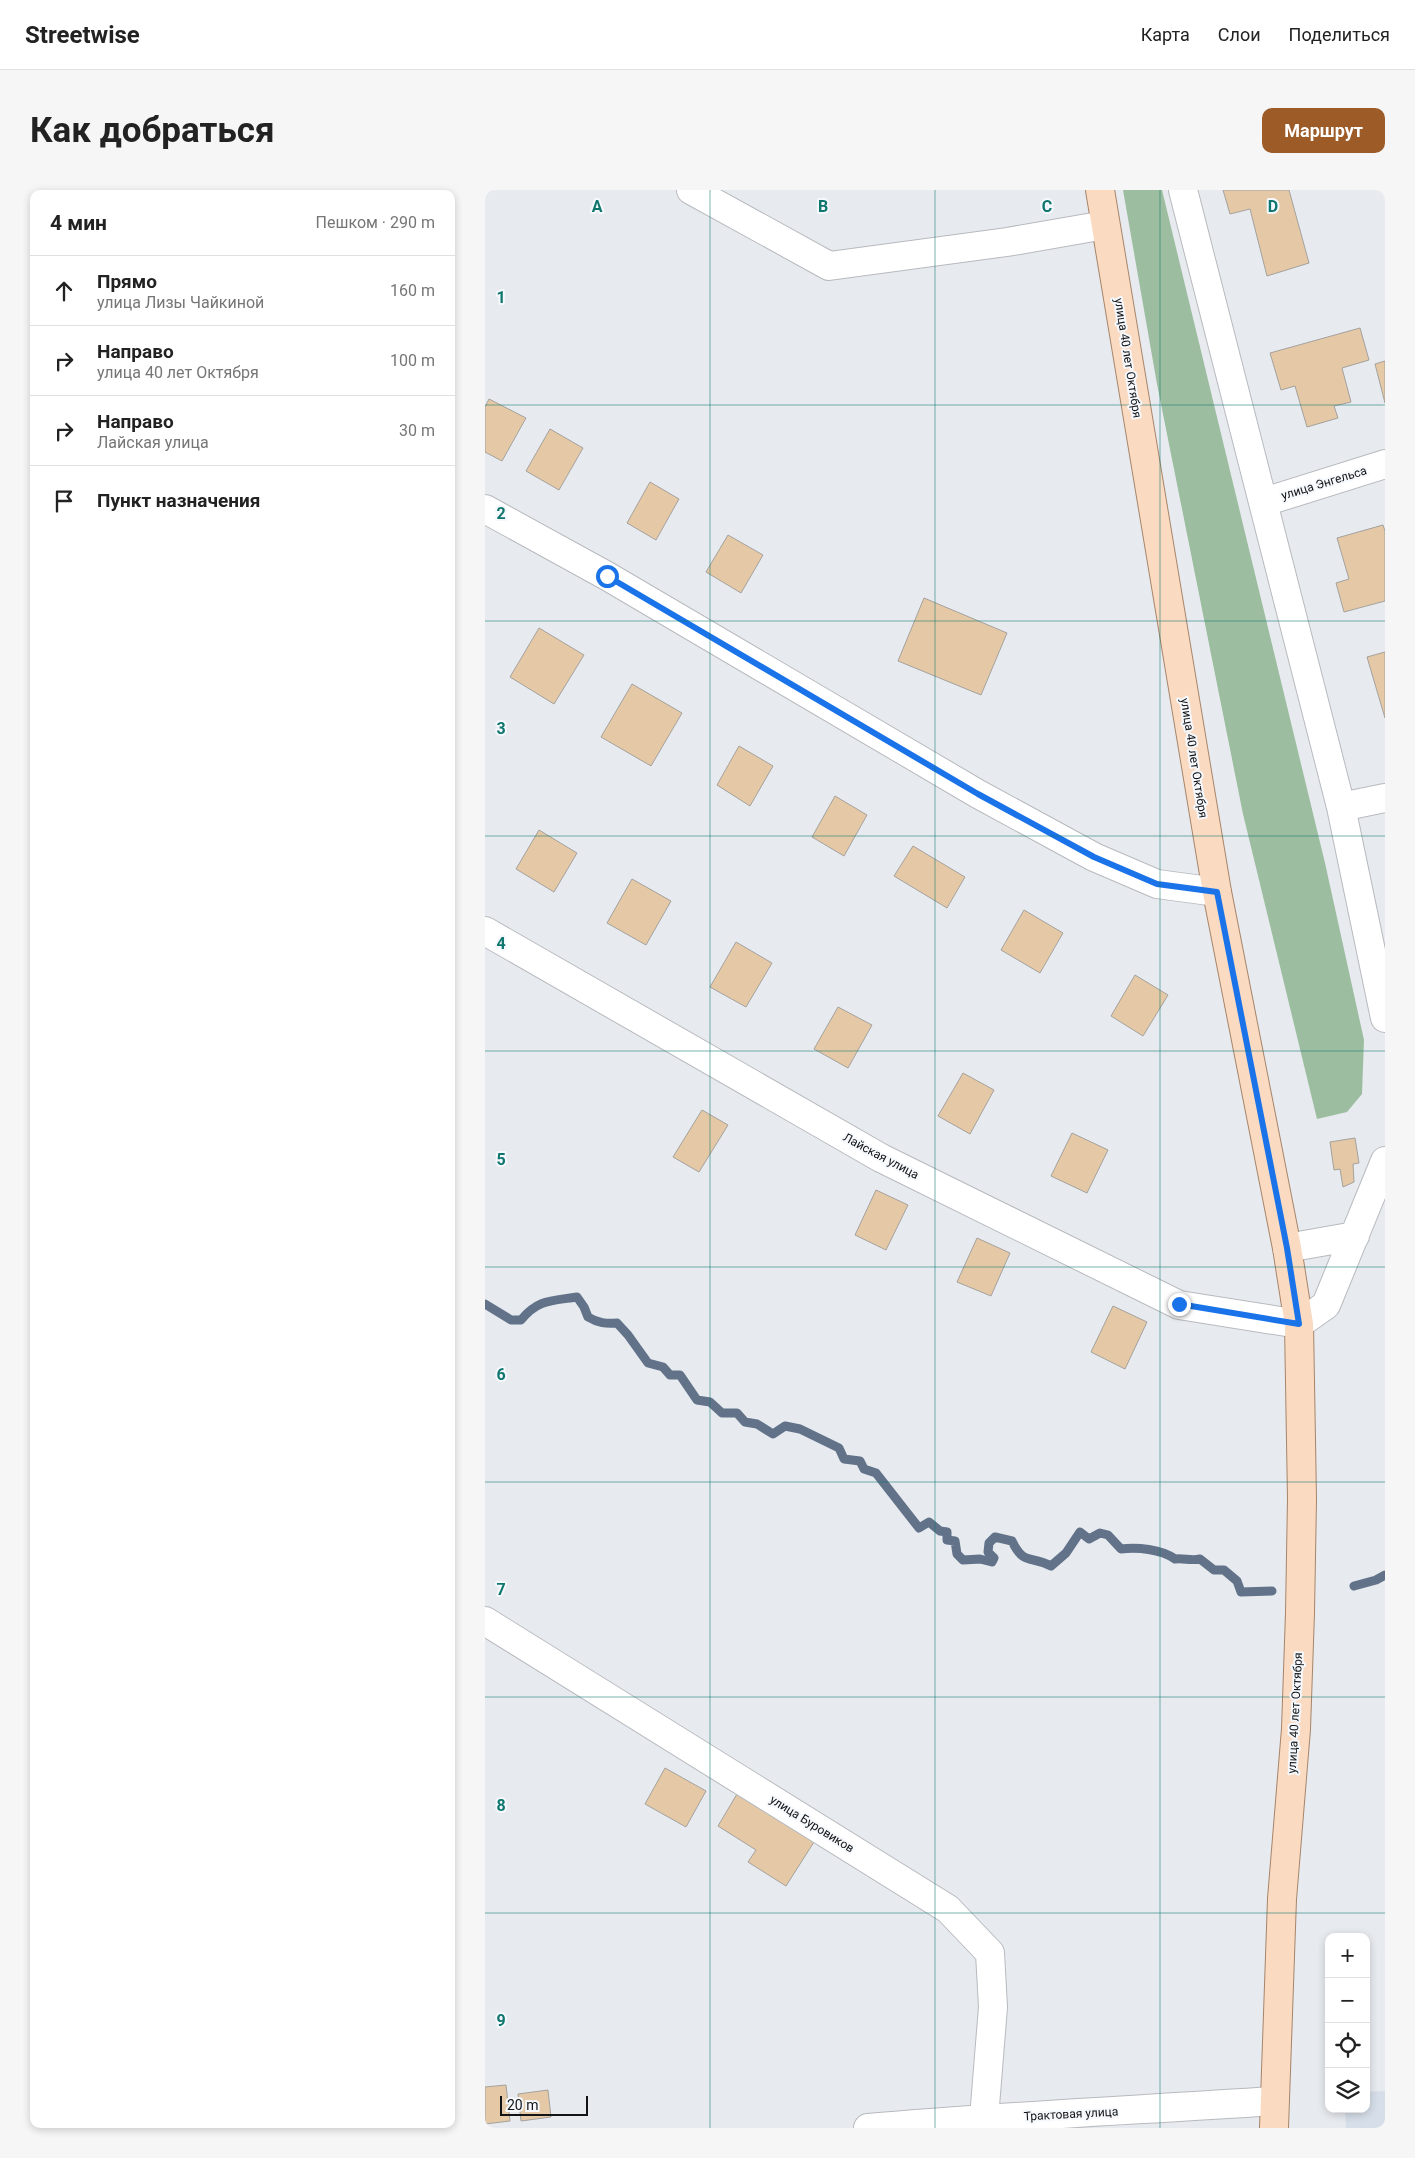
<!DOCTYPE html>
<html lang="ru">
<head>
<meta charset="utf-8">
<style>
  :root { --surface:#fff; --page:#f6f6f6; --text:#222; --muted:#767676; --line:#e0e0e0; --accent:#9d5b28 }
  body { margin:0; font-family:Roboto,sans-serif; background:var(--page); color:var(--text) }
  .controls { position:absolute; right:15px; bottom:15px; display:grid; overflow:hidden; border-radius:10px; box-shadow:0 2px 8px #0003 }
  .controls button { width:45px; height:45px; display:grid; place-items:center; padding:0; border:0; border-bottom:1px solid var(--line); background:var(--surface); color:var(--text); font:25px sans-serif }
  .scale { position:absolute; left:15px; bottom:12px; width:88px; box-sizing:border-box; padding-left:5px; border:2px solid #111314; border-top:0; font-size:14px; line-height:18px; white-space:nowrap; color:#111314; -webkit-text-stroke:4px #f5f8fc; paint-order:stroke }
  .stop { position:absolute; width:15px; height:15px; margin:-11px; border:4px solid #1a73e8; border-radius:50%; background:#fff }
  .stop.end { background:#1a73e8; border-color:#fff; box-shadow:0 1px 5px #0008 }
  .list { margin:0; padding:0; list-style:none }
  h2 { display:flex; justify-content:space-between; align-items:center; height:65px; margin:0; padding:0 20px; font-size:21px }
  h2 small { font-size:16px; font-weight:400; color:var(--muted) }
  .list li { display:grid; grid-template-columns:32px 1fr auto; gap:15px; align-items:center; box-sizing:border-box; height:70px; padding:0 20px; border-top:1px solid var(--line) }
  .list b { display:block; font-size:19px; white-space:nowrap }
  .list p { margin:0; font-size:16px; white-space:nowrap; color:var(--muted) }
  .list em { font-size:16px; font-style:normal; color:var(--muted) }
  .icon { flex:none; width:28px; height:28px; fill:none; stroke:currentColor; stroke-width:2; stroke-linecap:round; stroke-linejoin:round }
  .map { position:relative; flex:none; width:900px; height:1938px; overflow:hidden; border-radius:10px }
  header { display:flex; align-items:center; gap:30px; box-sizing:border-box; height:70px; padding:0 25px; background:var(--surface); border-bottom:1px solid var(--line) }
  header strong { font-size:24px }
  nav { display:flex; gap:28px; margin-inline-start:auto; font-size:18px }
  .intro { display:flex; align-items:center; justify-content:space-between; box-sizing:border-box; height:120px; padding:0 30px }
  h1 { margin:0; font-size:35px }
  .button { padding:12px 22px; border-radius:10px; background:var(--accent); color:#fff; font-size:18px; font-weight:700 }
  main { display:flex; gap:30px; padding:0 30px }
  aside { flex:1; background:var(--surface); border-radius:10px; box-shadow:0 2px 8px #0003 }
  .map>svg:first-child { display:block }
  .built { fill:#d6dee9 }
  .forest { fill:#9cbd9f }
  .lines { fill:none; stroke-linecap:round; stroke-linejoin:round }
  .stream { stroke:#617289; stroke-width:9 }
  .building { fill:#e5c9a6; stroke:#a4a19d }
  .minor-casing { stroke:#b7babe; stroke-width:30 }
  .major-casing { stroke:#a6856a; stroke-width:30 }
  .minor { stroke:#fff; stroke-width:28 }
  .major { stroke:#fadac1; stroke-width:28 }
  .route { stroke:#1a73e8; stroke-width:6 }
  .grid { fill:none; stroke:#0f766e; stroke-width:1; stroke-opacity:0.55 }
  .labels { text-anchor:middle; stroke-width:4; stroke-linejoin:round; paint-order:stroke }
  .street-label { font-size:12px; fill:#111314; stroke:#f5f8fc }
  .grid-label { font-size:16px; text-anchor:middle; font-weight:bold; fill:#0f766e; stroke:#f5f8fc; stroke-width:4; stroke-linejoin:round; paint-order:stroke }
</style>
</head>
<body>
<header>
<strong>Streetwise</strong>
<nav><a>Карта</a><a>Слои</a><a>Поделиться</a></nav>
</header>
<div class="intro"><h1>Как добраться</h1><a class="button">Маршрут</a></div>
<main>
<aside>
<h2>4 мин<small>Пешком · 290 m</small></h2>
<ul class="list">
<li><svg class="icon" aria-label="ahead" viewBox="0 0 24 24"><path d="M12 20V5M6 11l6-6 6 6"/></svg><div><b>Прямо</b><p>улица Лизы Чайкиной</p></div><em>160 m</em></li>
<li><svg class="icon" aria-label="right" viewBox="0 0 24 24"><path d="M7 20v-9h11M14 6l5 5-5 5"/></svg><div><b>Направо</b><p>улица 40 лет Октября</p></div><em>100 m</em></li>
<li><svg class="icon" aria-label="right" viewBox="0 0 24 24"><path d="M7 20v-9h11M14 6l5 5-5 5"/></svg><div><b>Направо</b><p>Лайская улица</p></div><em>30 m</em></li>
<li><svg class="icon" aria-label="arrive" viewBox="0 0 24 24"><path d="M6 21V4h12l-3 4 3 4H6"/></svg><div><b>Пункт назначения</b></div></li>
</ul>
</aside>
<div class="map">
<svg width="900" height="1938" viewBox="0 0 900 1938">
  <rect width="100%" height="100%" fill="#e7eaef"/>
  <!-- built -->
  <path class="built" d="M900 1901V1938H861L860 1919H881V1902Z"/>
  <!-- forest -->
  <path class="forest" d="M638 0H677L840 673 879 850 877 904 862 922 832 929 758 624 672 194Z"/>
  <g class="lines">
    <!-- stream -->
    <path class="stream" d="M0 1114 26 1130H36C53 1109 67 1111 92 1107L99 1117 103 1127C113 1133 121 1134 132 1133L143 1145 163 1173 178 1177 185 1185H195L212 1210 225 1212 237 1223H252L260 1232 272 1234 288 1244 300 1236 315 1239 354 1258 359 1269 375 1271 379 1279 391 1283 434 1338 444 1332 455 1341 462 1342V1350L470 1351 472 1364 478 1370 495 1369 507 1372 509 1368 503 1362 504 1353 510 1347 527 1351C539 1376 545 1365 566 1376L581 1363 595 1342 604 1349 615 1343 623 1345 636 1359C652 1357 676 1359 690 1369 699 1368 706 1371 715 1369L729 1380H739L752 1391 756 1402 787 1401
      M869 1396 891 1390 900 1385"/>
  </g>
  <!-- building -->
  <path class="building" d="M738 0H804L824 73 782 86 765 19 745 24Z
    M875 138 884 170 857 178 866 212 849 216 853 228 822 237 810 196 796 200 785 163Z
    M900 171V213L890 174Z
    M4 209 41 228 17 271 0 262V217Z
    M65 239 98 258 74 300 41 281Z
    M165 292 194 309 171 350 142 333Z
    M898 335 900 341V411L859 422 851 393 864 389 852 348Z
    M243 345 278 365 256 403 221 382Z
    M439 408 522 443 496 505 413 471Z
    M54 438 99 465 69 514 25 487Z
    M900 462V528L882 467Z
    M147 494 197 523 166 576 116 547Z
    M254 556 288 576 265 616 232 595Z
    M350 606 382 625 359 666 327 647Z
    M54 640 92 663 69 702 31 679Z
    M428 656 480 687 462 718 409 686Z
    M147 689 186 711 161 755 122 733Z
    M539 720 578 743 555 783 516 760Z
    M251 752 287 773 261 817 225 797Z
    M650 785 683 805 658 846 626 826Z
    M353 817 387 835 363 878 329 859Z
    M478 883 509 900 485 944 453 926Z
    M217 920 243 935 214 982 188 967Z
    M587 943 623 960 602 1003 566 986Z
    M870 948 874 973 868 974 869 992 858 997 855 979 849 980 845 952Z
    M391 1000 423 1015 401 1060 370 1045Z
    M492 1048 525 1063 506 1106 472 1092Z
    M628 1116 662 1132 640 1179 606 1162Z
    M180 1578 221 1601 201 1637 160 1614Z
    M252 1604 329 1652 301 1696 263 1672 271 1660 233 1636Z
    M21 1895 25 1931 0 1934V1897Z
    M63 1900 66 1927 36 1931 33 1904Z"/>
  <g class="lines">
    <!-- minor casing -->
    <g class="minor-casing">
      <path id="minor" d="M206 0 344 76 522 52 620 35
        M698 0 856 617 900 828
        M779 312 900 274
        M0 319 122 386 493 604 609 667 672 694 732 702
        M856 617 900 608
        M0 741 396 968 694 1115 814 1134 841 1115 900 971
        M802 1058 870 1046
        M0 1431 463 1719 505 1763 508 1817 499 1928
        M383 1938C518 1926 654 1920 789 1911"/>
    </g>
    <!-- major casing -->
    <g class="major-casing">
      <path id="major" d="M615 0 732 702 802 1058 814 1134 817 1309 815 1423 811 1539 797 1709 789 1938"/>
    </g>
    <!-- minor -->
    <use href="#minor" class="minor"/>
    <!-- major -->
    <use href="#major" class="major"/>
  </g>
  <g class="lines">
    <!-- route -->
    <path class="route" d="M122 386 493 604 609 667 672 694 732 702 802 1058 814 1134 694 1114"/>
  </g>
  <!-- grid -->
  <path class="grid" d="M225 0V1938M450 0V1938M675 0V1938M0 215H900M0 431H900M0 646H900M0 861H900M0 1077H900M0 1292H900M0 1507H900M0 1723H900"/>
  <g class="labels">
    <!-- street labels -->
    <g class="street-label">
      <text transform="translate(643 168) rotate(81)" y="4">улица 40 лет Октября</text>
      <text transform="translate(839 293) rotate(-17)" y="4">улица Энгельса</text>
      <text transform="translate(709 568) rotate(81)" y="4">улица 40 лет Октября</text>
      <text transform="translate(396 966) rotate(28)" y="4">Лайская улица</text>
      <text transform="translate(810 1523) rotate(-87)" y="4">улица 40 лет Октября</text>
      <text transform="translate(327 1634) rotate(32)" y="4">улица Буровиков</text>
      <text transform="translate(586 1924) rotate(-3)" y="4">Трактовая улица</text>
    </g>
  </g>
  <g class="grid-label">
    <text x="112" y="22">A</text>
    <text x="338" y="22">B</text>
    <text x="562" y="22">C</text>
    <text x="788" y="22">D</text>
    <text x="16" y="113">1</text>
    <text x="16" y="329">2</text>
    <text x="16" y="544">3</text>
    <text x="16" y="759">4</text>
    <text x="16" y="975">5</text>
    <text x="16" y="1190">6</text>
    <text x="16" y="1405">7</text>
    <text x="16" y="1621">8</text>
    <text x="16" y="1836">9</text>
  </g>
</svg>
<div class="controls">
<button>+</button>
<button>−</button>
<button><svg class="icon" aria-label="locate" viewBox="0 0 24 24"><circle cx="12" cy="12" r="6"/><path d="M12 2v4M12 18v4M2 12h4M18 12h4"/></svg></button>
<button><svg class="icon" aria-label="layers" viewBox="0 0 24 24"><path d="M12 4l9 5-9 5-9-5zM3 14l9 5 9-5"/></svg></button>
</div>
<div class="scale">20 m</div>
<div class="stop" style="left:122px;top:386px"></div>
<div class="stop end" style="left:694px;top:1114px"></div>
</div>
</main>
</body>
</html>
